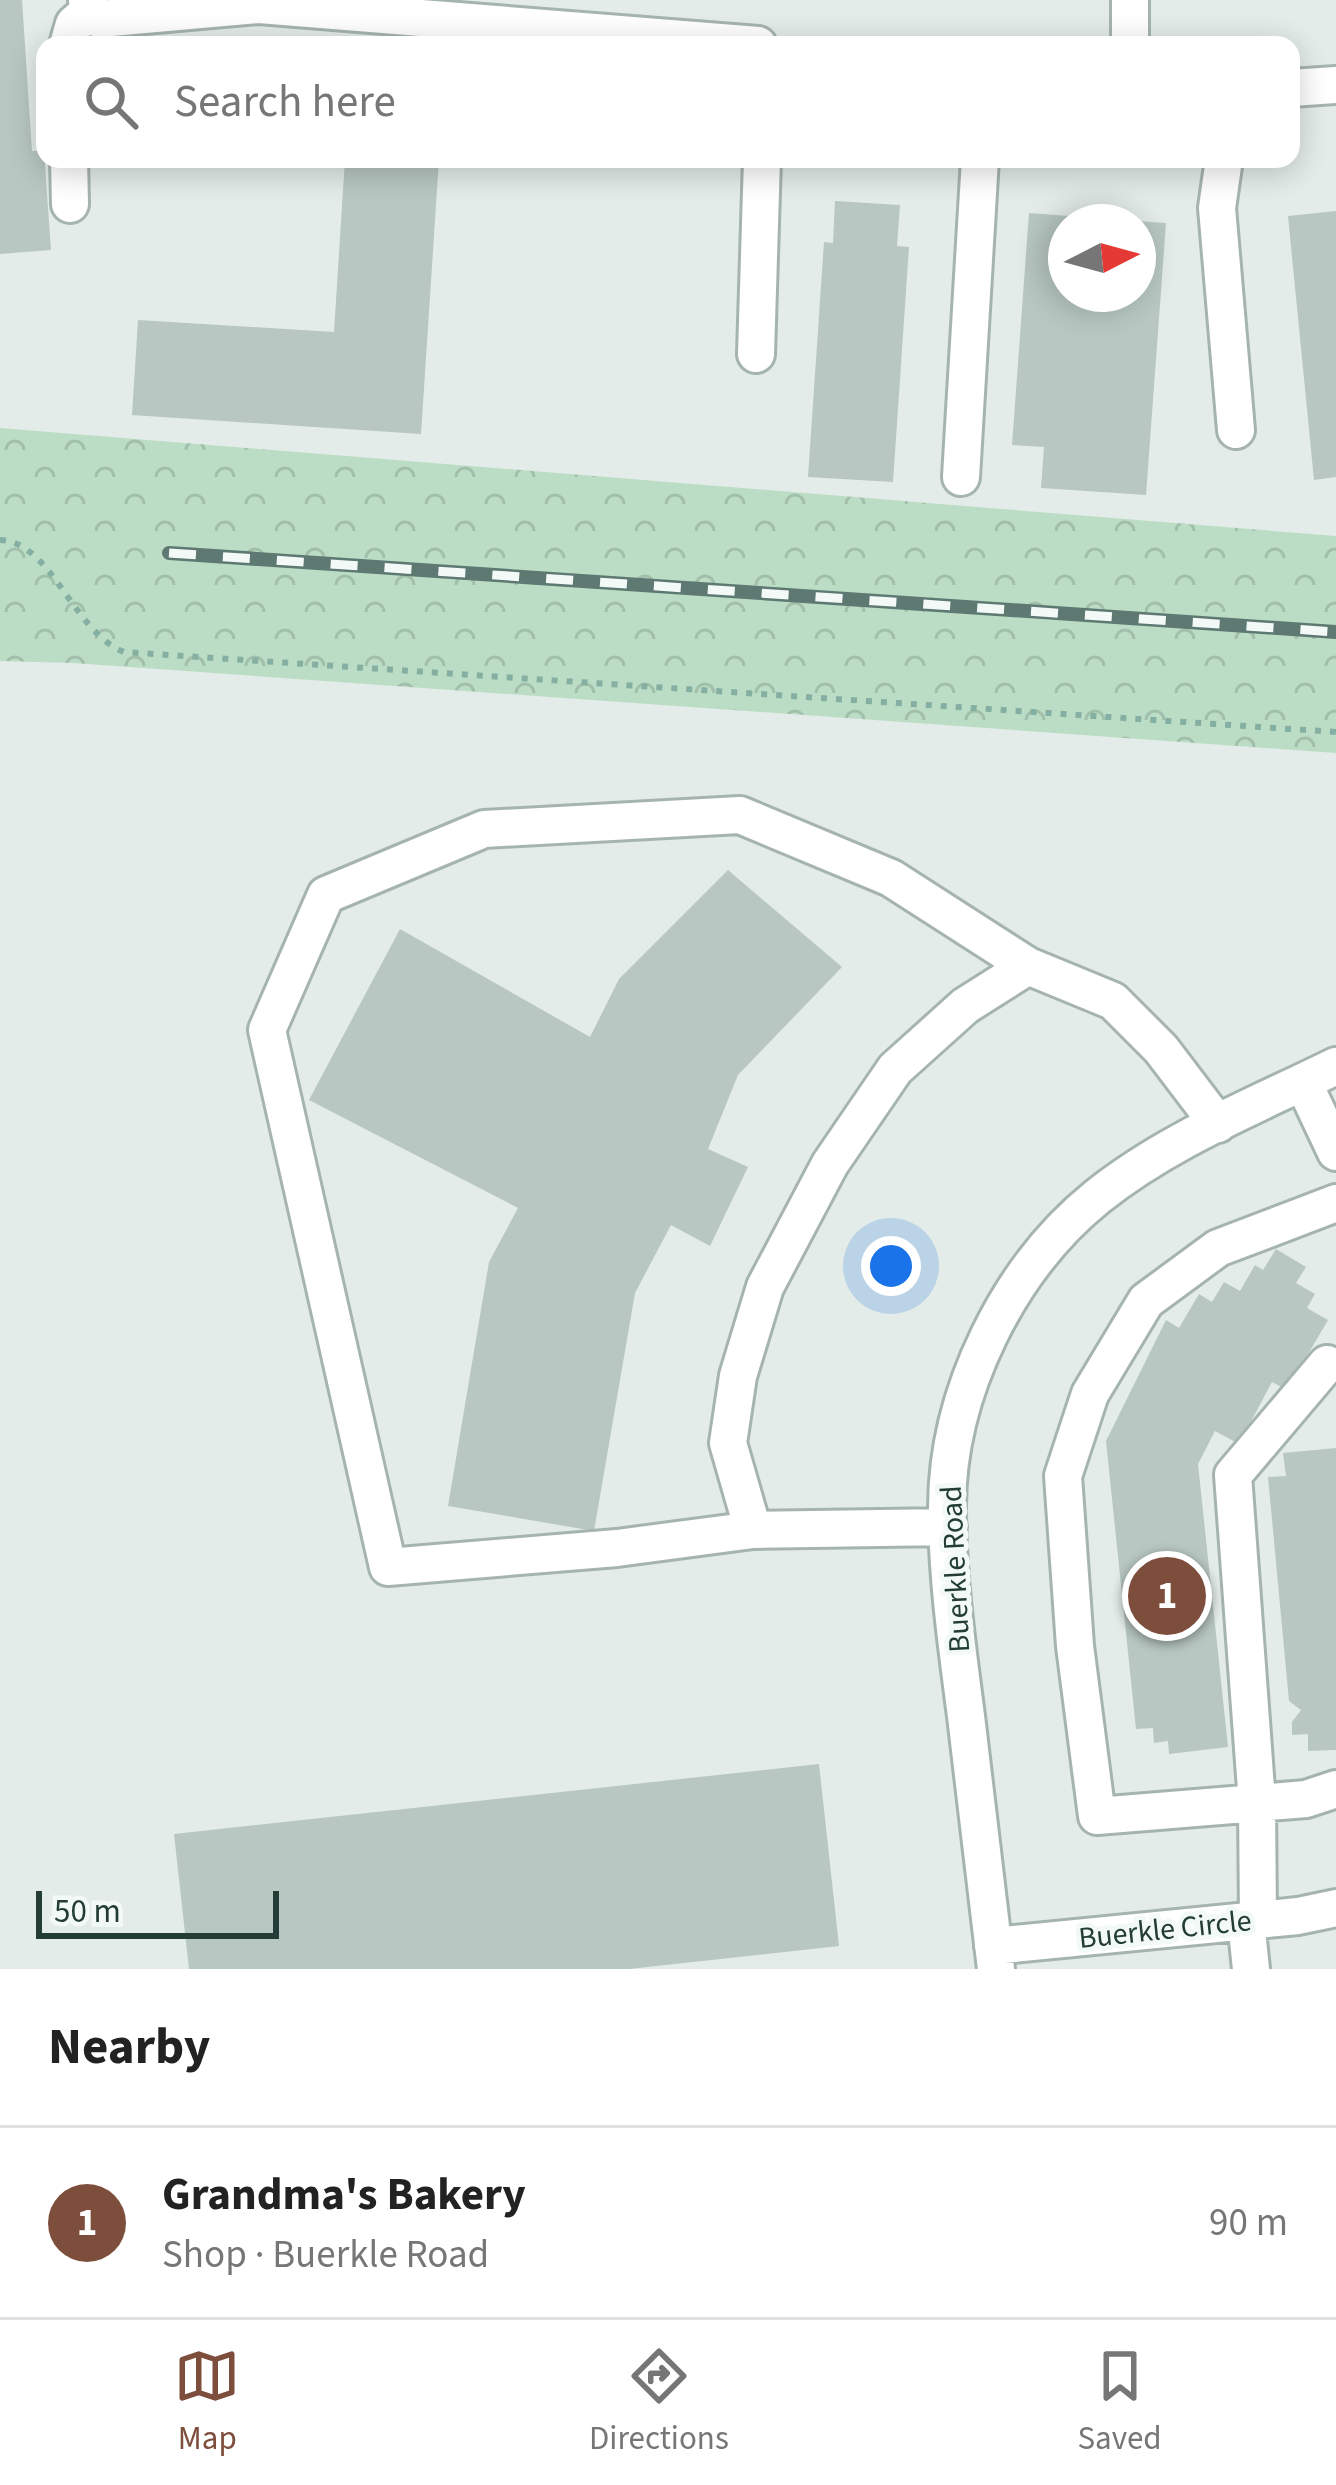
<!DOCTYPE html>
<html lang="en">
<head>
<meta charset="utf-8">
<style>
  :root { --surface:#fff; --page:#f6f6f6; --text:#222; --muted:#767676; --line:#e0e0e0; --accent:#7e4e3d }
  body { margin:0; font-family:"Source Sans 3",sans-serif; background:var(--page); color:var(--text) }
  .compass { position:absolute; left:1048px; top:204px; width:108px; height:108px; border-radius:50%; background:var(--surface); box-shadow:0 6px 30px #0003; rotate:84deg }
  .scale { position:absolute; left:36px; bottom:30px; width:243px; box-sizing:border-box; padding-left:12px; border:6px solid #233d36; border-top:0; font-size:33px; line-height:42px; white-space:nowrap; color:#233d36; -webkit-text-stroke:9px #f3f9f6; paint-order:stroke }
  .you { position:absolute; left:891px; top:1266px; width:42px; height:42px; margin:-30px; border:9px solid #fff; border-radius:50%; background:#1a73e8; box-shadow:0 0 0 18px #1a73e833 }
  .badge { display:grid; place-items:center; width:78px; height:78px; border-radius:50%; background:var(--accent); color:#fff; font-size:39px; font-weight:700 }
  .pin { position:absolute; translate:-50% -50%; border:6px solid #fff; box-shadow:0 3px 12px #0006 }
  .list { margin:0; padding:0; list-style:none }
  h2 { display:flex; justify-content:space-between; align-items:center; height:156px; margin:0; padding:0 48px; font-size:51px }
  h2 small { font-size:39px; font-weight:400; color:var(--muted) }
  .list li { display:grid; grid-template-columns:78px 1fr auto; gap:36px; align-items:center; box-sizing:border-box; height:192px; padding:0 48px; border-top:3px solid var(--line) }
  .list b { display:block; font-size:45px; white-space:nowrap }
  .list p { margin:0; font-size:39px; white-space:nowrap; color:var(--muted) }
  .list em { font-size:39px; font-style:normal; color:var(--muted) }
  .icon { flex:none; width:66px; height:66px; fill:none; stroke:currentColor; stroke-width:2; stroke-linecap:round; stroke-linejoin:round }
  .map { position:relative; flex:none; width:1336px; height:1969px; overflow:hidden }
  .search { position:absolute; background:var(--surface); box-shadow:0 6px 30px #0003; left:36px; right:36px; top:36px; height:132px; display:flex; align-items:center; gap:30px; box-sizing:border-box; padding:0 42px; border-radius:24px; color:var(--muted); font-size:45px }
  .sheet { height:348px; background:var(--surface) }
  nav { display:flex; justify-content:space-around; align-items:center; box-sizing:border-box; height:168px; border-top:3px solid var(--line); background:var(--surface); font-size:33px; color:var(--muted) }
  nav a { display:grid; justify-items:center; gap:6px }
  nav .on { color:var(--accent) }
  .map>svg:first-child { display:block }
  .park { fill:url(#park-crowns) }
  .building { fill:#b8c7c1 }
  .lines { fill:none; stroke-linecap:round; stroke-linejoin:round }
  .minor-casing { stroke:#a6b4af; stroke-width:42 }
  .path { stroke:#84afa2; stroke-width:6; stroke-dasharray:6 9; stroke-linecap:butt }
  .minor { stroke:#fff; stroke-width:36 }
  .rail-casing { stroke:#5d7972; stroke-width:14 }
  .rail { stroke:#f3f9f6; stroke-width:9; stroke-dasharray:27; stroke-linecap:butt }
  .labels { text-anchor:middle; stroke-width:10; stroke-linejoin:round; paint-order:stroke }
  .street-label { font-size:30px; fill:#233d36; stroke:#f3f9f6 }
</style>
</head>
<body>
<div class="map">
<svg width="1336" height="1969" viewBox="0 0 1336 1969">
  <defs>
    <pattern id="park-crowns" width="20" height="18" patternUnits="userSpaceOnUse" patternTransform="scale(3)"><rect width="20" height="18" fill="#bcddc5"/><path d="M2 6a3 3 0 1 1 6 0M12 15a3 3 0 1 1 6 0" fill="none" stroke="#a1bfaa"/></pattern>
  </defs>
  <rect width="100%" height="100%" fill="#e3ece8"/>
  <!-- park -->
  <path class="park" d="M0 428 1336 536V753L73 663 0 661Z"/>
  <!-- building -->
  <path class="building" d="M0 0H22L32 151H44L51 250 0 254Z
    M345 159H439L421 434 132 415 138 320 334 332Z
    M835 201 900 205 897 246 909 247 893 482 808 477 824 242 833 243Z
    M1336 211V477L1314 480 1288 216Z
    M1029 213 1110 219V222H1066V294H1138V221L1166 223 1146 495 1041 488 1044 447 1012 445Z
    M728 870 842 967 738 1075 708 1149 748 1167 710 1246 671 1225 635 1293 594 1531 448 1506 489 1262 518 1208 309 1100 400 929 590 1037 619 979Z
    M1276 1249 1306 1267 1296 1283 1315 1294 1307 1308 1328 1320 1287 1390 1272 1382 1239 1444 1215 1431 1198 1464 1228 1747 1169 1754 1168 1741 1154 1743 1153 1728 1136 1729 1106 1441 1166 1320 1179 1328 1199 1294 1212 1302 1224 1282 1240 1291 1255 1265 1263 1270Z
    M1336 1448V1750L1308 1751V1734L1292 1735V1722L1301 1710 1289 1701 1268 1477 1286 1476 1283 1453Z
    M819 1764 839 1946 629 1969H189L174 1834Z"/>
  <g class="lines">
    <!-- minor casing -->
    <g class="minor-casing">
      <path id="minor" d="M87 0 92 17 99 19 259 5
        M259 0V5L758 45
        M1130 0V45
        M68 45 74 24 89 11
        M1291 88 1336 85
        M69 159 70 204
        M1224 159 1217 208 1236 430
        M756 354 762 159
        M961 477 980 159
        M1303 1082 1336 1152
        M1327 1364 1233 1475 1257 1803 1306 1799 1336 1789
        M948 1527 753 1530 617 1548 388 1567 267 1030 326 895 484 829 740 815 891 878 1028 966
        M753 1530 728 1443 738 1376 765 1287 830 1164 895 1069 965 1006 1028 966 1113 1001 1161 1049 1218 1124
        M1258 1920 1257 1803 1097 1816 1075 1646 1063 1476 1090 1394 1146 1301 1218 1248 1336 1203
        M1246 1921 1251 1969
        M993 1946 1298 1916 1336 1908
        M996 1969C986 1885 976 1800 966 1716 957 1647 947 1577 947 1508 947 1393 1008 1269 1097 1197 1168 1140 1255 1106 1336 1066"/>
    </g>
    <!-- path -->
    <path class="path" d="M0 540C52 542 73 632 124 652L1336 732"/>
    <!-- minor -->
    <use href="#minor" class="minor"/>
    <!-- rail casing -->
    <g class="rail-casing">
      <path id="rail" d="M169 553 1336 632"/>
    </g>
    <!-- rail -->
    <use href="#rail" class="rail"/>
  </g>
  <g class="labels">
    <!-- street labels -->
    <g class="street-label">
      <text transform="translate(955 1569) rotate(-93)" y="10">Buerkle Road</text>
      <text transform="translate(1165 1929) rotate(-6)" y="10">Buerkle Circle</text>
    </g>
  </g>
</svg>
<svg class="compass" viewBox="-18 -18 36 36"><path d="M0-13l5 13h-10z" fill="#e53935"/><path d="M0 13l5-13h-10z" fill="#767676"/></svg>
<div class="scale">50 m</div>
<div class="you"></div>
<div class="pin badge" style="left:1167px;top:1596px">1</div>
<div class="search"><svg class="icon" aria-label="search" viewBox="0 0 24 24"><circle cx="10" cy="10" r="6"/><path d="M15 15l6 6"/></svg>Search here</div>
</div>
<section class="sheet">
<h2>Nearby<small></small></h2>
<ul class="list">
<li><span class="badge">1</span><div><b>Grandma's Bakery</b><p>Shop · Buerkle Road</p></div><em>90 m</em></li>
</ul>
</section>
<nav>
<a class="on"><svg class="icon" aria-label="map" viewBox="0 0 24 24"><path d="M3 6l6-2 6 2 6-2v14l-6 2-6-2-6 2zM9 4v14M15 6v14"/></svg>Map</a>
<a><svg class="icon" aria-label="directions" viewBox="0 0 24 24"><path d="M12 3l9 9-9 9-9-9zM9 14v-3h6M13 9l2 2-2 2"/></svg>Directions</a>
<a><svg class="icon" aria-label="saved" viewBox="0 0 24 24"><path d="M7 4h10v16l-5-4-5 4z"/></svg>Saved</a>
</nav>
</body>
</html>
